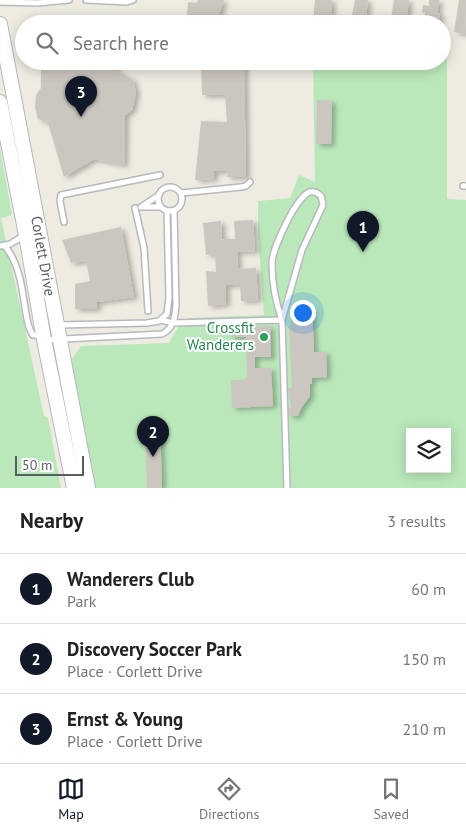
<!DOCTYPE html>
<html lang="en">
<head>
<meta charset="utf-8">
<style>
  :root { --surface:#fff; --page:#f2f2f2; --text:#222; --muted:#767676; --line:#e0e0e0; --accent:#111827 }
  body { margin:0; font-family:"PT Sans",sans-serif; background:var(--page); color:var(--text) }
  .controls { position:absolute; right:15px; bottom:15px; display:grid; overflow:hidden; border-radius:0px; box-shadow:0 2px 12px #0003 }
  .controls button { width:45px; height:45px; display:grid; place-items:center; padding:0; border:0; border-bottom:1px solid var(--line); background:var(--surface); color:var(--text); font:25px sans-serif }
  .scale { position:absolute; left:15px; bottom:12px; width:69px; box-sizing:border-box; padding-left:5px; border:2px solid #595e63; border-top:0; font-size:14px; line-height:18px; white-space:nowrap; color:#595e63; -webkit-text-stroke:4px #fff; paint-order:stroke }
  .you { position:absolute; left:302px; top:312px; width:18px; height:18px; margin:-12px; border:4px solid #fff; border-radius:50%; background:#1a73e8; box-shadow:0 0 0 8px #1a73e833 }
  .badge { display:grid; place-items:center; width:32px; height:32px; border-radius:50%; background:var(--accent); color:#fff; font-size:16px; font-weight:700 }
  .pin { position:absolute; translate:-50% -41px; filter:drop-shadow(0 1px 2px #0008) }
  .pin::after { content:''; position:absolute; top:26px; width:18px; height:15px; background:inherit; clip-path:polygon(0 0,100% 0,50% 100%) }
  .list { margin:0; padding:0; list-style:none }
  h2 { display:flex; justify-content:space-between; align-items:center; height:65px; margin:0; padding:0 20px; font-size:21px }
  h2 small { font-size:16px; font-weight:400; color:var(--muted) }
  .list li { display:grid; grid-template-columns:32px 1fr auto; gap:15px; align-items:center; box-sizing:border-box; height:70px; padding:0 20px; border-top:1px solid var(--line) }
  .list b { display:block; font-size:19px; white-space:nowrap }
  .list p { margin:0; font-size:16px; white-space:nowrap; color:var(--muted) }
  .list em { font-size:16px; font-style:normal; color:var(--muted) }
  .icon { flex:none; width:28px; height:28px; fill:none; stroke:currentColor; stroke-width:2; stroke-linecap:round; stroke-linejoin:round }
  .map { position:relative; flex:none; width:466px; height:488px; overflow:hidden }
  .search { position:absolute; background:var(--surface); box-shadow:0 2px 12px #0003; left:15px; right:15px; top:15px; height:55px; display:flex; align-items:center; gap:12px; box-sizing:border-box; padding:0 18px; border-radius:28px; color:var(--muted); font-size:19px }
  .sheet { height:275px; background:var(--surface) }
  nav { display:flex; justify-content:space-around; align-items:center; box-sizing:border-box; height:70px; border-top:1px solid var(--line); background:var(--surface); font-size:14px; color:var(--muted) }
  nav a { display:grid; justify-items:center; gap:2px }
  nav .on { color:var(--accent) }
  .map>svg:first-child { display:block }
  .green { fill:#bbe8bb; fill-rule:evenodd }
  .building { fill:#cbc7c0; filter:url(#shadow) }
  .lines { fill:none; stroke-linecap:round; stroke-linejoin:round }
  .lane-casing { stroke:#b6b9bf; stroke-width:8 }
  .secondary-casing { stroke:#b5b8bf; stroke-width:16 }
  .lane { stroke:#fff; stroke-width:5 }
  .secondary { stroke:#fff; stroke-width:14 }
  .leisure-dot { fill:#2e9e5b; stroke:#fff; stroke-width:2 }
  .labels { text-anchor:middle; stroke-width:4; stroke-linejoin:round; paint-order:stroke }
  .street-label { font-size:15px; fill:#595e63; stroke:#fff }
  .leisure-label { font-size:15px; fill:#27864d; stroke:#fff; text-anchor:end }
</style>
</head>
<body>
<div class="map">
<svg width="466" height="488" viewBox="0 0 466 488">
  <defs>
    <filter id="shadow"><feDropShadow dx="4" dy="2.5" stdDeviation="2.5" flood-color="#0004"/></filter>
  </defs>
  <rect width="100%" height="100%" fill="#eeebe1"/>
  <!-- green -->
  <path class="green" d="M442 43H447V199L466 200V488H95L69 363 81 346 169 343 179 325 189 318 264 315 258 235V201L290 198 299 175 315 182 313 61H442ZM410 432H447V469H410Z
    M0 148 12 215 1 218 44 416 48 418 61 488H0Z"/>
  <!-- building -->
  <path class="building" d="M198 0H224L218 17 187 16 188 2 197 3Z
    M315 0H332L331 16 341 17 340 24 313 23Z
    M355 0H368L366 17 370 18V24H348L350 15H352Z
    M394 0H409L407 15 402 16 401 24H390Z
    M429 0H439L437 13H440L438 24H427L428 20 424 19 425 13 422 12 423 5 429 6Z
    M459 0H466L465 34 454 32Z
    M41 61H113L117 71 133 80 136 93 132 110 125 115 124 165 94 159 64 177 48 123 38 119 35 108 36 95 41 88Z
    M201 61H244L246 177H227L228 171H214V179L195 180 201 121 227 122 225 95H202Z
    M317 100 332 101 331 144H316Z
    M253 220 255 251 237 252 238 269 256 268 258 300 241 301 240 284 226 285V304L208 306 206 271 216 272 215 254 206 255 203 223 221 221 222 239H235L234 221Z
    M121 227 134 297 97 302V309H75V284L90 281 86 261 71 263 62 240Z
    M312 307 314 352H326L327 377 312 378V383L310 384V396L301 408 298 416H289L288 408 291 407 288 388H292L289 327 291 326V308Z
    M270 326 271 357H255V368H271L273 406 232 408 231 380H244L247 377 246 337H231L230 328Z
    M160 423 162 488H147L145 425Z"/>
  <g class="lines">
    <!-- lane casing -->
    <g class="lane-casing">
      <path id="lane" d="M86 0 127 2 133 0
        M0 2 38 3 69 0
        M463 186H466
        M158 199a12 12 0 1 1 24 0a12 12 0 1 1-24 0Z
        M181 193 241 187 246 186 250 182
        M141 207 159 195
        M141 207H161
        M135 208 144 248 148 311
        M64 222 60 201 61 195 160 175
        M4 245C19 262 22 287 25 308 27 317 27 327 33 335H36L44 340 162 334C174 328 175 318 176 305L174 210
        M0 246 10 244 25 235
        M161 320 173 323 282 320
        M282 320 302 250 323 205 321 196C318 193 315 191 310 192 297 195 272 249 272 263 272 283 275 301 282 320L287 488
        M59 325 147 323 159 321 167 314 169 297 167 211"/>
    </g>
    <!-- secondary casing -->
    <g class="secondary-casing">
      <path id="secondary" d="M0 24 88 488
        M0 102 26 235 44 340 74 488"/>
    </g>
    <!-- lane -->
    <use href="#lane" class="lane"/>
    <!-- secondary -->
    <use href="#secondary" class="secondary"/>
  </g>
  <!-- markers -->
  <circle class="leisure-dot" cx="264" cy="337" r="5"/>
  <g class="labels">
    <!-- street labels -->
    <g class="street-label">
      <text transform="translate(43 256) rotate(80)" y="5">Corlett Drive</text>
    </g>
    <!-- leisure labels -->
    <g class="leisure-label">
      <text x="254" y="333">Crossfit<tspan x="254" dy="17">Wanderers</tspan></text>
    </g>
  </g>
</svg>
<div class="controls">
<button><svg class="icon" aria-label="layers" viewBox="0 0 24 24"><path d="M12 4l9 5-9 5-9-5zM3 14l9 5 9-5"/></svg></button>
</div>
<div class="scale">50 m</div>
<div class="you"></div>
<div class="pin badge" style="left:363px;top:252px">1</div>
<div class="pin badge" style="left:153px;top:457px">2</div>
<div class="pin badge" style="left:81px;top:117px">3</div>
<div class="search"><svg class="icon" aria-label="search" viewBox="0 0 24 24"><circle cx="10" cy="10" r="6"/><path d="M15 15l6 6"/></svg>Search here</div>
</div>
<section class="sheet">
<h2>Nearby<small>3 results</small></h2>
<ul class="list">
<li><span class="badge">1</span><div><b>Wanderers Club</b><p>Park</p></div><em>60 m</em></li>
<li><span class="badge">2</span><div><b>Discovery Soccer Park</b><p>Place · Corlett Drive</p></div><em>150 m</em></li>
<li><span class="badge">3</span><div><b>Ernst &amp; Young</b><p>Place · Corlett Drive</p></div><em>210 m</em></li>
</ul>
</section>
<nav>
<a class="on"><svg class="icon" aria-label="map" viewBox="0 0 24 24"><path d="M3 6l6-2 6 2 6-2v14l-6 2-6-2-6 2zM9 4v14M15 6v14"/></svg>Map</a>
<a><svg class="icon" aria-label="directions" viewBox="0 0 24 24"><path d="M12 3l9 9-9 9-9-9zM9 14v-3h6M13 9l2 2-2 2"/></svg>Directions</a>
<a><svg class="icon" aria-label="saved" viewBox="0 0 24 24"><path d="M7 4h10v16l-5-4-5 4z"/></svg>Saved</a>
</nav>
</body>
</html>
